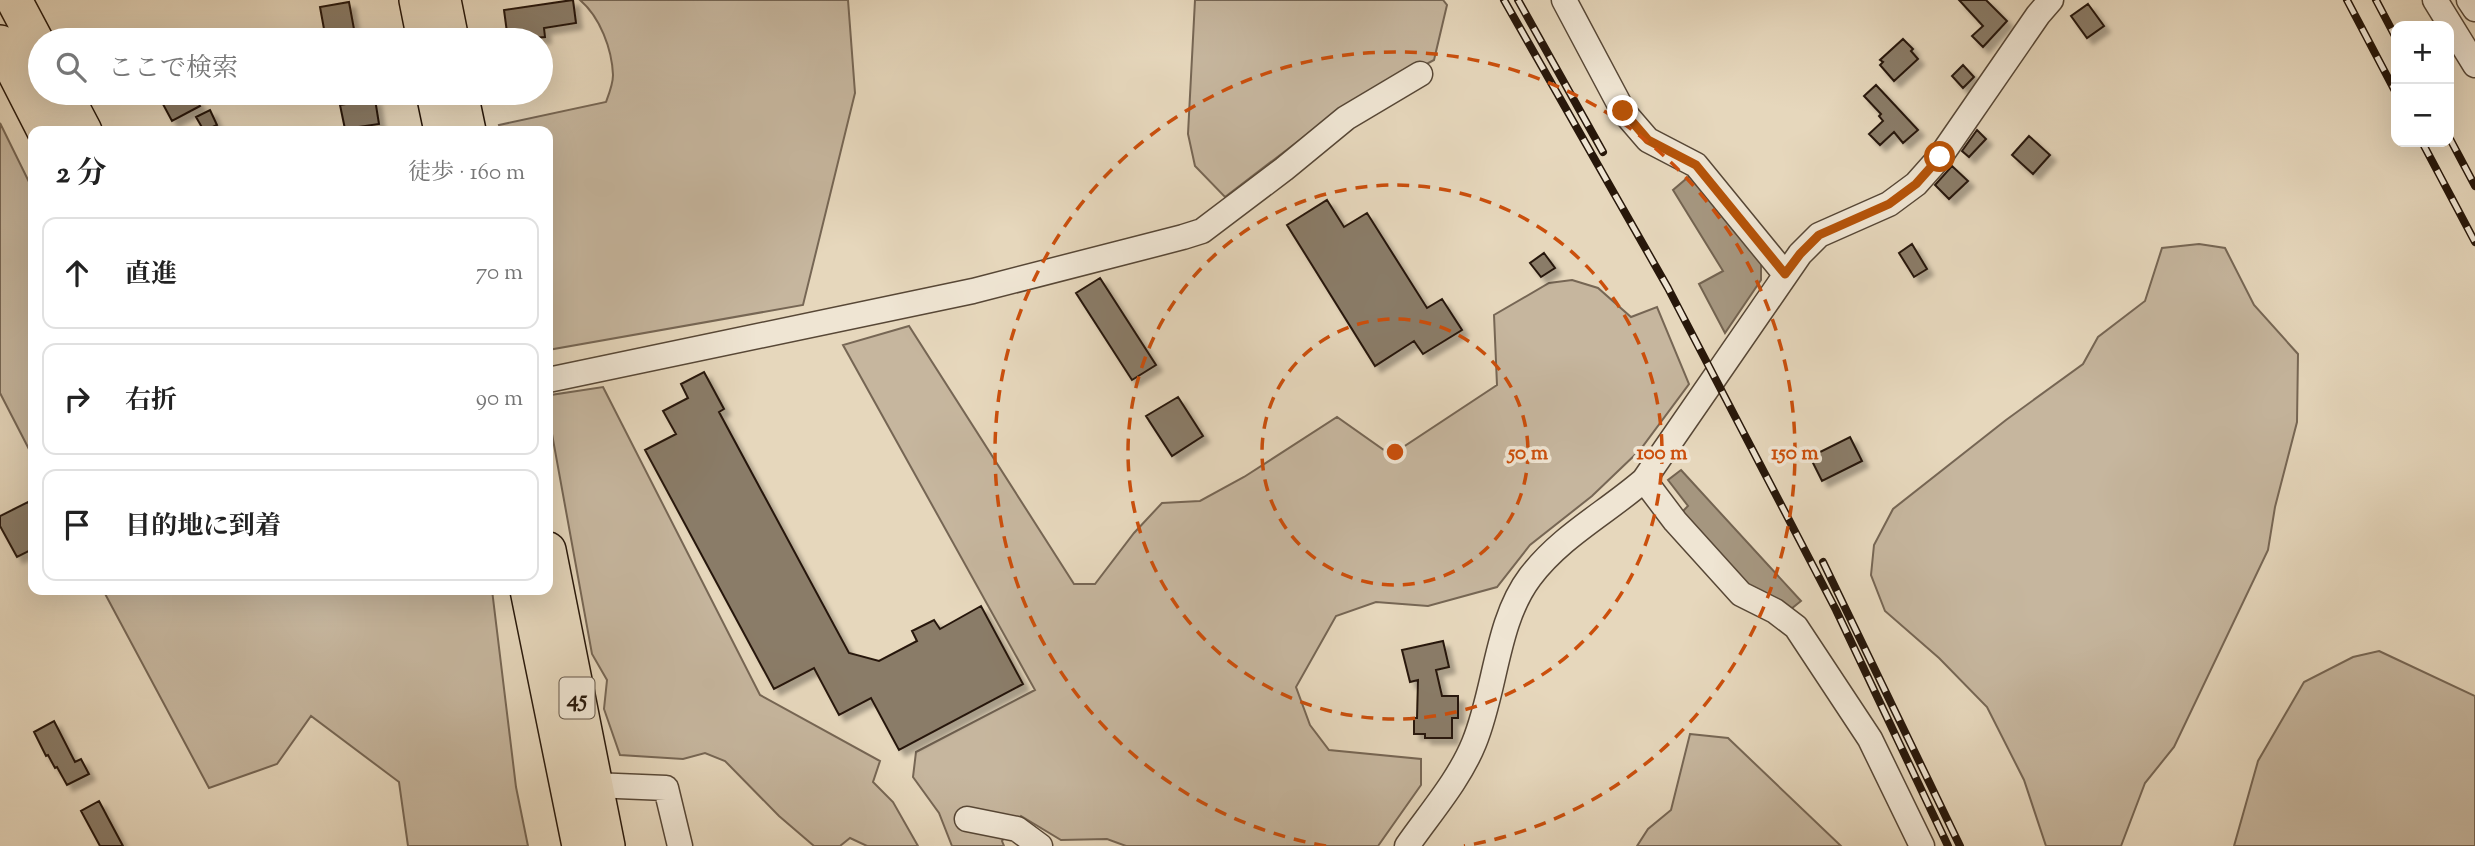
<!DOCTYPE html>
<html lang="ja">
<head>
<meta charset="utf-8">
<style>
  :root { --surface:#fff; --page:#f2f2f2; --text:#222; --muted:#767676; --line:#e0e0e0 }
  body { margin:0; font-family:"Sorts Mill Goudy","Noto Serif JP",serif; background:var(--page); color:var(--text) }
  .controls { position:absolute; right:21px; top:21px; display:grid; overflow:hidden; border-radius:14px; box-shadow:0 7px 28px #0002 }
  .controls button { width:63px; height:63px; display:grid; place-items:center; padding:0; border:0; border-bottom:2px solid var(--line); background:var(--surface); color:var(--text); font:35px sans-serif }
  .stop { position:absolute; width:21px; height:21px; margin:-16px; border:5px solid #b45309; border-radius:50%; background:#fff }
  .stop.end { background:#b45309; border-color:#fff; box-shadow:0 2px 7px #0008 }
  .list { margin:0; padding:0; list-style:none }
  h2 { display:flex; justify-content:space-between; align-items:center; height:91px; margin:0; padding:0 28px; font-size:30px }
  h2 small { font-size:23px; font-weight:400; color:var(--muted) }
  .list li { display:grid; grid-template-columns:46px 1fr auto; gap:21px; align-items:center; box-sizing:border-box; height:112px; margin:0 14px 14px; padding:0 14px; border:2px solid var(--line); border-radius:14px }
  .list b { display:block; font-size:26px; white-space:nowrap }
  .list em { font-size:23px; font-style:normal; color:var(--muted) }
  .icon { flex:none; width:38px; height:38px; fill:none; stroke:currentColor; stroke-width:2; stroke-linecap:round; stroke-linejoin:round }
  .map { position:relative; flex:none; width:2475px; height:846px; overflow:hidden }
  .search { position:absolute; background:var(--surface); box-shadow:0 7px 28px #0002; left:28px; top:28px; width:525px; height:77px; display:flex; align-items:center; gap:18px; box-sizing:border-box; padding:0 24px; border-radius:38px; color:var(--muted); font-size:26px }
  .panel { position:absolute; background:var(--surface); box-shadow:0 7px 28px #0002; left:28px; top:126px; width:525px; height:469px; border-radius:14px }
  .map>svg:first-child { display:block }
  .green { fill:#c6b69e; stroke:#766654; stroke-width:2 }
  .water { fill:#a5967f; stroke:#736350; stroke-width:2 }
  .building { fill:#8a7b67; stroke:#27170a; stroke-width:2; filter:url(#shadow) }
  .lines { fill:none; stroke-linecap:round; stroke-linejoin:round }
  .minor-casing { stroke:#574736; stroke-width:27 }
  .highway-casing { stroke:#27170a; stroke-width:38 }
  .minor { stroke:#efe5d3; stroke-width:24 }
  .highway { stroke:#e6d7bc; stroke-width:35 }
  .rail-casing { stroke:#27170a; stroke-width:8 }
  .rail { stroke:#efe5d3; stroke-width:5; stroke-dasharray:16; stroke-linecap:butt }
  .route { stroke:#b45309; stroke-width:9 }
  .ring { fill:none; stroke:#cb4f0c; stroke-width:3.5; stroke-dasharray:12 9 }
  .labels { text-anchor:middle; stroke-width:7; stroke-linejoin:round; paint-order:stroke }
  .shield { fill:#efe5d3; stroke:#635546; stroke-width:2 }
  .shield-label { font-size:24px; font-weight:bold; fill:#27170a }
  .centre { fill:#cb4f0c; stroke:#efe5d3; stroke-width:3.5 }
  .ring-label { font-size:21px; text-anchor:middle; font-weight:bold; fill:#cb4f0c; stroke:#efe5d3; stroke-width:7; stroke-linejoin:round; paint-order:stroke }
</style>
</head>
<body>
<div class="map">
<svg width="2475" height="846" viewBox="0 0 2475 846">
  <defs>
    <filter id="shadow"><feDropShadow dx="6" dy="6" stdDeviation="2" flood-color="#0004"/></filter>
  </defs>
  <rect width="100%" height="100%" fill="#e6d7bc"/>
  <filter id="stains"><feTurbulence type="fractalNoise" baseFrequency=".00286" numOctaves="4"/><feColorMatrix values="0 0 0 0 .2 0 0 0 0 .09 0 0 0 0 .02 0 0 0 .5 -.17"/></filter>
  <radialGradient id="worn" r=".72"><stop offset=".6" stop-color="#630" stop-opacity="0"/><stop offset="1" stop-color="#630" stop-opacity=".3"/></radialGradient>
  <!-- green -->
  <path class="green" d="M580 0H848L855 93 803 305 548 350V131H501L499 125 606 102C609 94 613 84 613 75 612 49 600 17 580 0Z
    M1195 0H1443L1447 5 1434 60 1335 113 1225 197 1195 166 1188 134Z
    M0 123 33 190V457L0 393Z
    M2199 244 2225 248 2254 305 2298 354 2297 422 2275 507 2268 550 2174 747 2145 783 2121 846H2046L2024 780 1987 707 1939 658 1885 611 1871 575 1874 545 1893 509 2006 420 2083 364 2098 337 2145 301 2162 248Z
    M1572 280 1598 288 1631 317 1657 307 1689 384 1640 450 1592 496 1530 545 1497 587 1428 606 1376 602 1336 616 1296 687 1310 725 1329 750 1421 759V785L1378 846H1126L1107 839 1061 840 1021 816 1002 841 1004 846H952L939 813 913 777 916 752 1035 690 843 345 909 326 1074 584H1095L1134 533 1162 503 1200 501 1244 477 1337 417 1391 455 1497 385 1494 315 1549 283Z
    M603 387 760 695 880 761 873 782 893 802 918 846H867L850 838 840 846H814L779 816 725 761 705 753 683 759 620 755 604 709 607 680 592 654 548 412 551 395Z
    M103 590H492L516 787 528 846H408L399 782 311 716 277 764 209 788Z
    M2379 651 2475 696V846H2234L2258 761 2304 682 2353 657Z
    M1690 734 1728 738 1841 846H1637L1648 829 1671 810Z"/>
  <!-- water -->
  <path class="water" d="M1693 173 1761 257V280L1725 333 1699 284 1723 271 1673 190Z
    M1681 470 1801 601 1791 609 1749 588 1681 513 1688 506 1668 480Z"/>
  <!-- building -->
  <path class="building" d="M573 0 576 23 544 28 545 37 508 40 504 10Z
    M1959 0H1986L2007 21 1983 47 1972 36 1983 26Z
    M349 2 356 40H326L320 7Z
    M2088 4 2104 26 2087 38 2071 16Z
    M1903 39 1913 49 1911 51 1918 59 1894 81 1880 65 1883 62 1880 60Z
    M1963 65 1974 77 1963 88 1952 76Z
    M1876 85 1918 130 1903 143 1894 132 1880 145 1869 134 1883 121 1879 116 1881 114 1864 96Z
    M157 93H192L200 106 172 121Z
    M375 99 379 124 345 129 340 105Z
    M210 110 217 125 204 131 196 117Z
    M1977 130 1986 139 1969 157 1962 151Z
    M2029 136 2050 155 2033 174 2012 155Z
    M1952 166 1968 181 1949 199 1935 185Z
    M1327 200 1344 227 1367 213 1427 308 1442 299 1462 330 1423 354 1414 341 1375 366 1287 225Z
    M1912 244 1927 269 1914 277 1899 253Z
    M1544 253 1555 268 1541 277 1530 263Z
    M1100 278 1156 365 1132 380 1076 293Z
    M704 372 724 409 719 412 849 653 879 661 917 641 912 631 934 620 940 629 981 606 1023 684 899 750 871 698 839 715 814 668 774 689 645 450 676 434 663 411 688 398 681 384Z
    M1178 397 1203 436 1172 456 1146 416Z
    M1850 437 1862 461 1822 481 1810 457Z
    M28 502 33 511V549L17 557 0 526V516Z
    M1443 641 1449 667 1436 670 1442 696H1458V718H1452V738H1425V734H1414V718H1417L1418 680 1410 682 1402 650Z
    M54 721 75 762 81 759 89 774 67 785 57 767 55 768 48 755 46 756 34 732Z
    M99 801 108 818 123 846H100L81 811Z"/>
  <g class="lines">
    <!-- minor casing -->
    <g class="minor-casing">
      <path id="minor" d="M1564 0 1623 111 1648 140 1696 165 1785 274
        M2435 0 2475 65
        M2469 0 2475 9
        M548 380 973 291 1183 237 1202 231 1284 169 1346 118 1420 74
        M1644 480 1675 521 1741 594 1775 611 1796 627 1870 739 1922 846
        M593 785 666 788 680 846
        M967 819 1017 829 1040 846
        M1407 846C1430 813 1459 780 1474 743 1496 690 1496 622 1530 577 1561 536 1606 513 1644 480L1800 254 1819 235 1889 204 1916 184 1940 157 2038 15 2051 0"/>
    </g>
    <!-- highway casing -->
    <g class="highway-casing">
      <path id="highway" d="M14 0 40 49
        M417 0 425 40
        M443 0 451 40
        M0 43 45 131
        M64 93 84 131
        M434 93 442 131
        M460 93 468 131
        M548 550 607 846
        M528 590 580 846"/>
    </g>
    <!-- minor -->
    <use href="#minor" class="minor"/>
    <!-- highway -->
    <use href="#highway" class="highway"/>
    <!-- rail casing -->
    <g class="rail-casing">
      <path id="rail" d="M1504 0 1668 288 1836 610 1948 846
        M1518 0 1603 152
        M2347 0 2396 93
        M2376 0 2396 38
        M2449 137 2475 186
        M2422 142 2475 242
        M1823 562 1960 846"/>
    </g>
    <!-- rail -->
    <use href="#rail" class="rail"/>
  </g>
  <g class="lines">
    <!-- route -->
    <path class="route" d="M1623 111 1648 140 1696 165 1785 274 1800 254 1819 235 1889 204 1916 184 1940 157"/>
  </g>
  <!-- distance rings -->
  <g class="ring">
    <circle cx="1395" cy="452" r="133"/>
    <circle cx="1395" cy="452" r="267"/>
    <path d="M1326 846A400 400 0 1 1 1464 846"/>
  </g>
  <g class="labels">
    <!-- shield labels -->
    <rect class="shield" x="559.5" y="677.5" width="35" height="41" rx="5"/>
    <g class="shield-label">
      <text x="577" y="706">45</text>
    </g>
  </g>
  <circle cx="1395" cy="452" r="10" class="centre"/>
  <g class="ring-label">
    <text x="1528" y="459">50 m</text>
    <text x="1662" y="459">100 m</text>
    <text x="1795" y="459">150 m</text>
  </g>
  <rect width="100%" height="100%" filter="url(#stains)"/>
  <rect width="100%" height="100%" fill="url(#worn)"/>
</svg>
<div class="controls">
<button>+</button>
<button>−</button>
</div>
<div class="stop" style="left:1940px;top:157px"></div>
<div class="stop end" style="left:1623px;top:111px"></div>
<div class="search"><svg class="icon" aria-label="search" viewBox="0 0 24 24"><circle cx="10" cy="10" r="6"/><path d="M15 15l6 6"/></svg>ここで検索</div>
<section class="panel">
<h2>2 分<small>徒歩 · 160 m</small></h2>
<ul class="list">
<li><svg class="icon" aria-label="ahead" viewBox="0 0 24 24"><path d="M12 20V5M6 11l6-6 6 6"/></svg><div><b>直進</b></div><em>70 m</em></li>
<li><svg class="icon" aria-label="right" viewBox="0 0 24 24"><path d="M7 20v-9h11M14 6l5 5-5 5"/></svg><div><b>右折</b></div><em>90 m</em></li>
<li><svg class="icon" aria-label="arrive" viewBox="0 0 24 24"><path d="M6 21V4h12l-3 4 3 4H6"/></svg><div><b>目的地に到着</b></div></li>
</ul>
</section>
</div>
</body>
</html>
